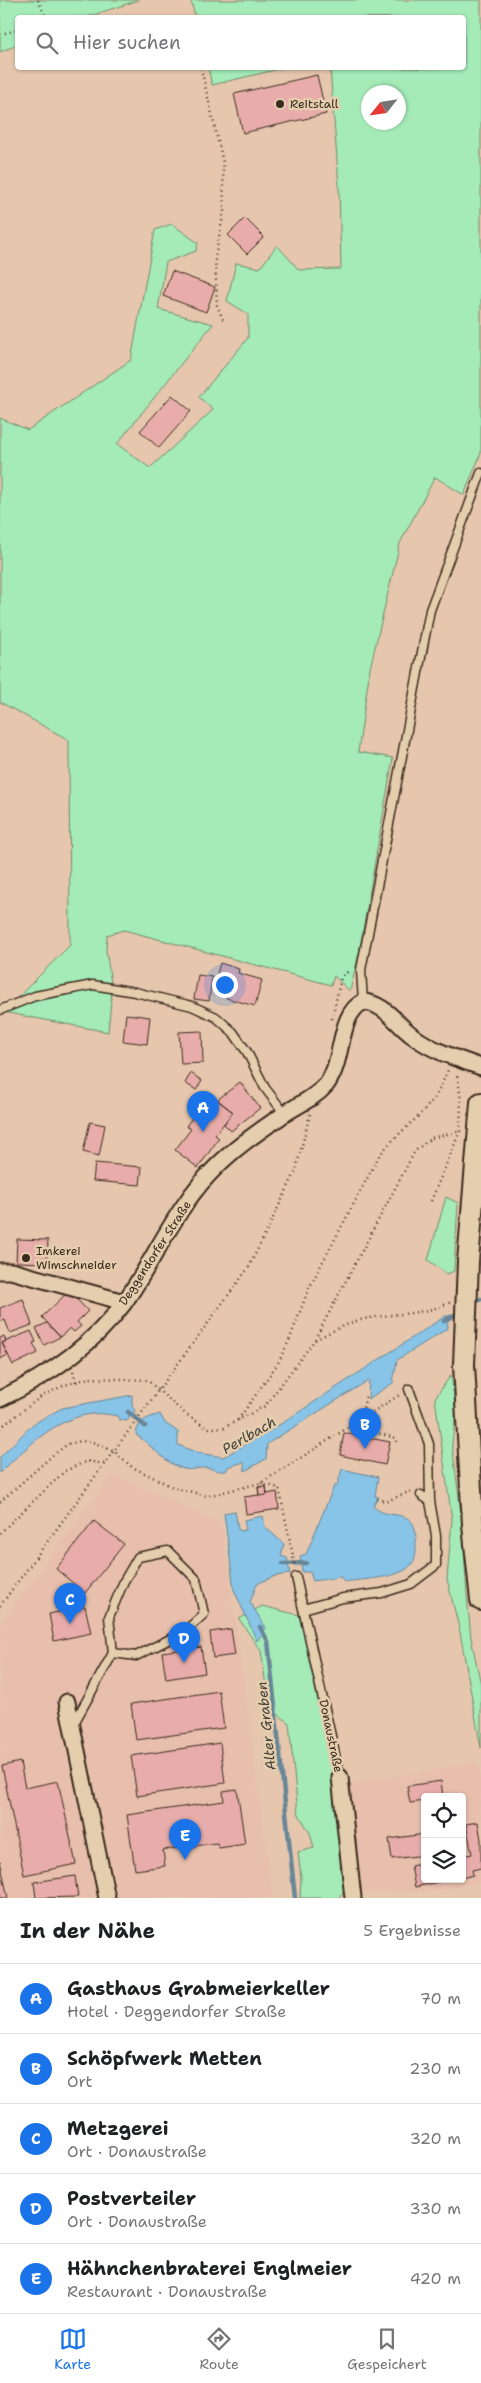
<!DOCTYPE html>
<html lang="de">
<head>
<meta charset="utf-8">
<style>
  :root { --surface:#fff; --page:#f2f2f2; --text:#202124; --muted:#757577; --line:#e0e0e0; --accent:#1a73e8 }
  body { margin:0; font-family:"Shantell Sans",sans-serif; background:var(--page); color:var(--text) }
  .controls { position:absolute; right:15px; bottom:15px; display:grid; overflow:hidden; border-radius:5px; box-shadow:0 1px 4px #0004 }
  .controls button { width:45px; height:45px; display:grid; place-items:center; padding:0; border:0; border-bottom:1px solid var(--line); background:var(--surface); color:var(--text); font:25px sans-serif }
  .compass { position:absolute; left:361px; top:85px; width:45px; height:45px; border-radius:50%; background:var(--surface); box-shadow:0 1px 4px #0004; rotate:240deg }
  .you { position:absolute; left:224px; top:984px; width:18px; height:18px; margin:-12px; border:4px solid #fff; border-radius:50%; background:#1a73e8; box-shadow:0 0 0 8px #1a73e833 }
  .badge { display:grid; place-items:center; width:32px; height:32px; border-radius:50%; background:var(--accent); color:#fff; font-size:16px; font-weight:700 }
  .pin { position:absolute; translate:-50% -41px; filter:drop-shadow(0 1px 2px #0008) }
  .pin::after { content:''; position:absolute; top:26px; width:18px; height:15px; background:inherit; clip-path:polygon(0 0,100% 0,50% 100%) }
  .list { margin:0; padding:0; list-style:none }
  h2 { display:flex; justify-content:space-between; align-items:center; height:65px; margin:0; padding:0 20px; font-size:21px }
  h2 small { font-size:16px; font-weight:400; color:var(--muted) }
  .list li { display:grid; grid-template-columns:32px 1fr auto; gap:15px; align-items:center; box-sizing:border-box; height:70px; padding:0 20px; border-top:1px solid var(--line) }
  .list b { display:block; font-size:19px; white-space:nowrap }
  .list p { margin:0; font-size:16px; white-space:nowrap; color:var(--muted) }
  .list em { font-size:16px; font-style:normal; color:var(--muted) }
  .icon { flex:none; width:28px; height:28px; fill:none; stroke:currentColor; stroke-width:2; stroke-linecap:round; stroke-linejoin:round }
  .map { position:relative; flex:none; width:481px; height:1898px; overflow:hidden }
  .search { position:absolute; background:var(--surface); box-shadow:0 1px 4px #0004; left:15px; right:15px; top:15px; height:55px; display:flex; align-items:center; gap:12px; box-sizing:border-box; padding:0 18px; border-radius:5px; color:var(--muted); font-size:19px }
  .sheet { height:415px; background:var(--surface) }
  nav { display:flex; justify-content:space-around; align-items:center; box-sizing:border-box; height:70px; border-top:1px solid var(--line); background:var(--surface); font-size:14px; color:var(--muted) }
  nav a { display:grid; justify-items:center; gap:2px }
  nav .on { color:var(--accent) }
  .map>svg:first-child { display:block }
  .built { fill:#e7bfac; fill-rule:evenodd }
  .green { fill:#a4ebb8; stroke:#708a6b; fill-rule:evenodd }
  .water { fill:#87c4e7; stroke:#698697 }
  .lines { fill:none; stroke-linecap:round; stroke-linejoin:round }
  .stream { stroke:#698697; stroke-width:4.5 }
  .building { fill:#e8adab; stroke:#3b2a1e }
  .lane-casing { stroke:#3b2a1e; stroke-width:11 }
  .street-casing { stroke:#3b2a1e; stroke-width:19 }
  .secondary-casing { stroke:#3b2a1e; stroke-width:24 }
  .path { stroke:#3b2a1e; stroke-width:2.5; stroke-dasharray:1 4; stroke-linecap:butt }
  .lane { stroke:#e5ceae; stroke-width:8 }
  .street { stroke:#e5ceae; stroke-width:15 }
  .secondary { stroke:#e5ceae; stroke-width:20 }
  .secondary-bridge-casing { stroke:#3b2a1e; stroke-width:24; stroke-linecap:butt }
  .secondary-bridge { stroke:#e5ceae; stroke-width:20 }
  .poi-dot { fill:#3b2a1e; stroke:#e5ceae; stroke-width:2 }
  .labels { text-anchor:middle; stroke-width:5; stroke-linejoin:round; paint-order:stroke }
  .poi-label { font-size:12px; fill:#3b2a1e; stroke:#e5ceae; text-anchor:start }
  .street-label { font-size:12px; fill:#3b2a1e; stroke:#e5ceae }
  .water-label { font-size:14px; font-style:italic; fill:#46413c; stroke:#e5ceae }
</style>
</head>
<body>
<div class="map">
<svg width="481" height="1898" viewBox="0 0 481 1898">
  <rect width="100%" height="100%" fill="#e6c7ad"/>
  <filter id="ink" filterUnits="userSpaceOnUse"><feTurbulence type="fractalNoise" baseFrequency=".02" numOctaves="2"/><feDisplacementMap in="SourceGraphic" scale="10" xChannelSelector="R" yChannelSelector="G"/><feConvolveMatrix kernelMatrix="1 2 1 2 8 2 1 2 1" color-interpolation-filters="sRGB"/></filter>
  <g filter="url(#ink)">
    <!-- built -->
    <path class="built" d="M112 1474 222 1523 273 1898H0V1624Z
      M477 1762 481 1781V1882L440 1891 351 1893 338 1786ZM425 1797H462V1879H425Z"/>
    <!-- green -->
    <path class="green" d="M0 0H139L87 17 18 18 17 45 0 52Z
      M191 0H481V453L464 495 435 477 400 543 370 668 358 752 393 758 359 953 350 991 334 976 331 985 124 930 107 935 106 950 112 990 108 1032 3 1012 70 945 69 740 0 702V418L28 430 131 360 155 230 172 224 198 243 196 251 166 262 158 309 213 324 117 444 150 468 213 410 199 397 248 338V314L227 301 236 263 260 268 277 245 299 270 341 269 339 186 330 68H464V18L195 17ZM368 92H398V122H368Z
      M208 68H283L212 85Z
      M446 1197 458 1203 454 1271 447 1274 428 1260Z
      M451 1375 456 1410 452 1444 462 1521 467 1596 471 1638 481 1685V1748L460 1632 447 1579 452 1520 435 1398Z
      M262 1606 299 1615 334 1774 346 1889 338 1898H300L301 1877 298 1852 314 1848 310 1833 298 1813 289 1723 269 1707 261 1651 239 1619Z"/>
    <!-- water -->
    <path class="water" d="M447 1315 448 1328 397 1360 393 1383 368 1399 369 1380 267 1444 266 1459 245 1471 244 1462 228 1467 226 1471C218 1472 215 1469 207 1468 200 1467 191 1471 184 1469 165 1464 152 1445 136 1435 138 1420 147 1418 160 1414L165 1423 178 1432V1445L198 1453 223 1457 273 1429Z
      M132 1395V1406L135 1411 127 1421 120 1420 117 1416C69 1404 32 1442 0 1473V1457L33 1424 62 1408Z
      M342 1469 378 1477 375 1496 379 1497 373 1506C383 1517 397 1512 409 1519 415 1523 416 1534 416 1540 416 1549 417 1559 410 1566 398 1579 362 1579 344 1582L341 1577 313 1581 310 1572H302L300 1556 306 1554 307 1552 334 1486H337Z
      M235 1511 238 1529 241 1531 246 1529 244 1520 263 1516 265 1527 284 1544 281 1556 287 1558 290 1574 275 1576 257 1584 250 1602 266 1628 257 1641 234 1590 224 1513Z"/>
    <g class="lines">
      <!-- stream -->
      <path class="stream" d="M472 1304 481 1299
        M444 1321 461 1311
        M128 1412 145 1426
        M283 1564 306 1563
        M260 1627 268 1641 295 1898"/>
    </g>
    <!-- building -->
    <path class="building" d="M317 75 326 114 243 133 234 94Z
      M245 218 264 237 247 254 228 235Z
      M172 271 215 287 206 312 163 296Z
      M172 395 191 411 159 448 140 431Z
      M220 963 239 969 238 973 262 980 255 1006 226 998 229 986 215 982Z
      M198 975 212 977 209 1001 194 999Z
      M126 1014 150 1017 147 1044 123 1041Z
      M202 1031 203 1063 181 1064 179 1032Z
      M191 1073 202 1081 196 1090 185 1083Z
      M240 1082 260 1108 231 1131 224 1124 233 1112 217 1100Z
      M210 1094 233 1112 215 1135 219 1138 198 1168 175 1150 191 1129 186 1126Z
      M90 1122 105 1125 99 1156 83 1152Z
      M95 1163 142 1167 140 1185 93 1181Z
      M17 1239 48 1240 47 1263 16 1262Z
      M69 1291 88 1311 77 1322 81 1326 74 1332 70 1328 60 1337 42 1317Z
      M23 1299 32 1325 10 1333 5 1320 0 1322V1308Z
      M47 1323 60 1337 44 1345 36 1328Z
      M31 1331 36 1342 33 1343 38 1353 13 1365 2 1343Z
      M4 1336 6 1341 2 1343 8 1355 0 1359V1338Z
      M344 1433 390 1442 385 1465 340 1455Z
      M266 1486 267 1494 277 1492 279 1509 246 1514 244 1497 259 1495 258 1487Z
      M266 1486 267 1495 259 1496 258 1487Z
      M94 1521 124 1544 85 1593 56 1569Z
      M85 1606 91 1633 54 1641 49 1614Z
      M231 1629 235 1655 213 1658 210 1632Z
      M201 1647 205 1673 166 1679 162 1652Z
      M219 1691 224 1728 136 1740 131 1704Z
      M220 1743 225 1783 137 1796 131 1756Z
      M20 1762 25 1788 58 1781 76 1864 24 1875 2 1766Z
      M441 1781 443 1797H425V1801L410 1803 407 1786Z
      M237 1789 245 1844 219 1848 217 1843 163 1850 165 1866 135 1870 127 1815 224 1801 223 1791Z
      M478 1822 481 1840V1868L472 1870 473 1875 462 1878V1856L472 1854 466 1824Z
      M425 1834V1855L392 1859 389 1839Z
      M0 1861 8 1898H0Z
      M425 1863V1879H453L415 1887 411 1866Z
      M75 1876 78 1897 36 1898 34 1882Z"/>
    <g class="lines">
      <!-- lane casing -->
      <g class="lane-casing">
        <path id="lane" d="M363 1002 361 970 430 610 481 473
          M0 1010 35 996 93 985 135 992 192 1006 216 1017 233 1032 247 1052 265 1088 285 1114
          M409 1389 429 1444 430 1501
          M296 1577 340 1777
          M303 1609 343 1598 382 1593 411 1584 436 1565V1536L430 1501 421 1495
          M73 1725 113 1653 109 1617 124 1581 138 1557 168 1551 196 1579 204 1614 184 1632 136 1656 113 1653"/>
      </g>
      <!-- street casing -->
      <g class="street-casing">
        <path id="street" d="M0 1271H11L124 1302
          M0 1399C48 1376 92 1346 124 1303 156 1258 176 1205 217 1166 235 1148 259 1131 280 1117 295 1106 314 1099 326 1085 345 1061 337 1015 363 1002 385 1003 396 1024 413 1036 433 1051 458 1059 481 1067
          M67 1702 107 1898
          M340 1777 353 1898"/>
      </g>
      <!-- secondary casing -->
      <g class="secondary-casing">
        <path id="secondary" d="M468 1262 481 1103
          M464 1365 473 1525 481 1600"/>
      </g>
      <!-- path -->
      <path class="path" d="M38 0 45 16 44 18
        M0 34 18 30
        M201 68 223 162 224 211 215 258 217 305 224 322
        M332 1019 341 977 350 970
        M431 1201 460 1131 461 1100 457 1074
        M315 1340C333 1331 350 1321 370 1318 397 1313 424 1315 451 1302
        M73 1371 76 1382
        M364 1417 362 1413 366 1395
        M238 1420 278 1363 289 1341 309 1288 379 1156C395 1135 415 1122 431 1102 439 1093 443 1080 448 1070
        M360 1420 369 1431 396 1438 398 1445
        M0 1428 42 1396 65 1385 89 1378 147 1380 183 1412 207 1428H223L265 1406 314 1341 415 1151 431 1138 460 1131
        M348 1433 354 1434 355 1423
        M261 1483 279 1488 295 1566
        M377 1499 387 1501 411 1491
        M0 1502 53 1455 68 1444 82 1441 93 1442 115 1452 132 1467 173 1487 207 1496 261 1483 401 1394
        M0 1533 65 1471 87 1461 105 1464
        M0 1606 249 1267 295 1173 310 1114"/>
      <!-- lane -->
      <use href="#lane" class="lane"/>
      <!-- street -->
      <use href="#street" class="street"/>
      <!-- secondary -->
      <use href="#secondary" class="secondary"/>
      <!-- secondary-bridge casing -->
      <g class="secondary-bridge-casing">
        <path id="secondary-bridge" d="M464 1365 468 1262"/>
      </g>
      <!-- secondary-bridge -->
      <use href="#secondary-bridge" class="secondary-bridge"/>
    </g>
  </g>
  <!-- markers -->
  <g class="poi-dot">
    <circle cx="280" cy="104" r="5"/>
    <circle cx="26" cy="1258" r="5"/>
  </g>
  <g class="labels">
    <!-- poi labels -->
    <g class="poi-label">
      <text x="290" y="108">Reitstall</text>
      <text x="36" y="1255">Imkerei<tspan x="36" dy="14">Wimschneider</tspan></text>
    </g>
    <!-- street labels -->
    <g class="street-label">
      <text transform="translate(155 1253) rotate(-57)" y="4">Deggendorfer Straße</text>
      <text transform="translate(331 1736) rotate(78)" y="4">Donaustraße</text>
    </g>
    <!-- water labels -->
    <g class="water-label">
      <text transform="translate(249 1435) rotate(-30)" y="5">Perlbach</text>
      <text transform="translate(266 1726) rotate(-96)" y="5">Alter Graben</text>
    </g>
  </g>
</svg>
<div class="controls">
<button><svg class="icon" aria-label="locate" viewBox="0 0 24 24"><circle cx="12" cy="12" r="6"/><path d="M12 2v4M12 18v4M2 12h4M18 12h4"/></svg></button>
<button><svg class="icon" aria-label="layers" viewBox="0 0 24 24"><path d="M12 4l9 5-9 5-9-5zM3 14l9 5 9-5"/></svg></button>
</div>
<svg class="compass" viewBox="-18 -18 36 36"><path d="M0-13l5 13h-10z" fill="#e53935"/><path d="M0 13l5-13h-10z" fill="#757577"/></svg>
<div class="you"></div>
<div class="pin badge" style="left:203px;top:1132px">A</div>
<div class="pin badge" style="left:365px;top:1449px">B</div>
<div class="pin badge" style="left:70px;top:1624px">C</div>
<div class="pin badge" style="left:184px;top:1663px">D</div>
<div class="pin badge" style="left:185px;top:1860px">E</div>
<div class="search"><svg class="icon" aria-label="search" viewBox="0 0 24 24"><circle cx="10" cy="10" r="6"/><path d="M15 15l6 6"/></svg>Hier suchen</div>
</div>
<section class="sheet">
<h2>In der Nähe<small>5 Ergebnisse</small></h2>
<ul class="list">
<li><span class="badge">A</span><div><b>Gasthaus Grabmeierkeller</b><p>Hotel · Deggendorfer Straße</p></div><em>70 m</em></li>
<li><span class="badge">B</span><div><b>Schöpfwerk Metten</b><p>Ort</p></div><em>230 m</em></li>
<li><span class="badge">C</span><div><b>Metzgerei</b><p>Ort · Donaustraße</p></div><em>320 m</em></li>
<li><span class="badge">D</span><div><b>Postverteiler</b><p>Ort · Donaustraße</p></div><em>330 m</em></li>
<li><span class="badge">E</span><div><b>Hähnchenbraterei Englmeier</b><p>Restaurant · Donaustraße</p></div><em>420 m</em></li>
</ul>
</section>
<nav>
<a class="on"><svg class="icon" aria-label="map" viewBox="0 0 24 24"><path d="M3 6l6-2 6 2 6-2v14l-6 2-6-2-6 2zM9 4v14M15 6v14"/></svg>Karte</a>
<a><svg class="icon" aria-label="directions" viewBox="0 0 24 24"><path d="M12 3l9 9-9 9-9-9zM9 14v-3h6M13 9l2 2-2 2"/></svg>Route</a>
<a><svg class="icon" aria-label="saved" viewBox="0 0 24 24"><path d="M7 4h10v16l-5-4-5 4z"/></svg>Gespeichert</a>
</nav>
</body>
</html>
